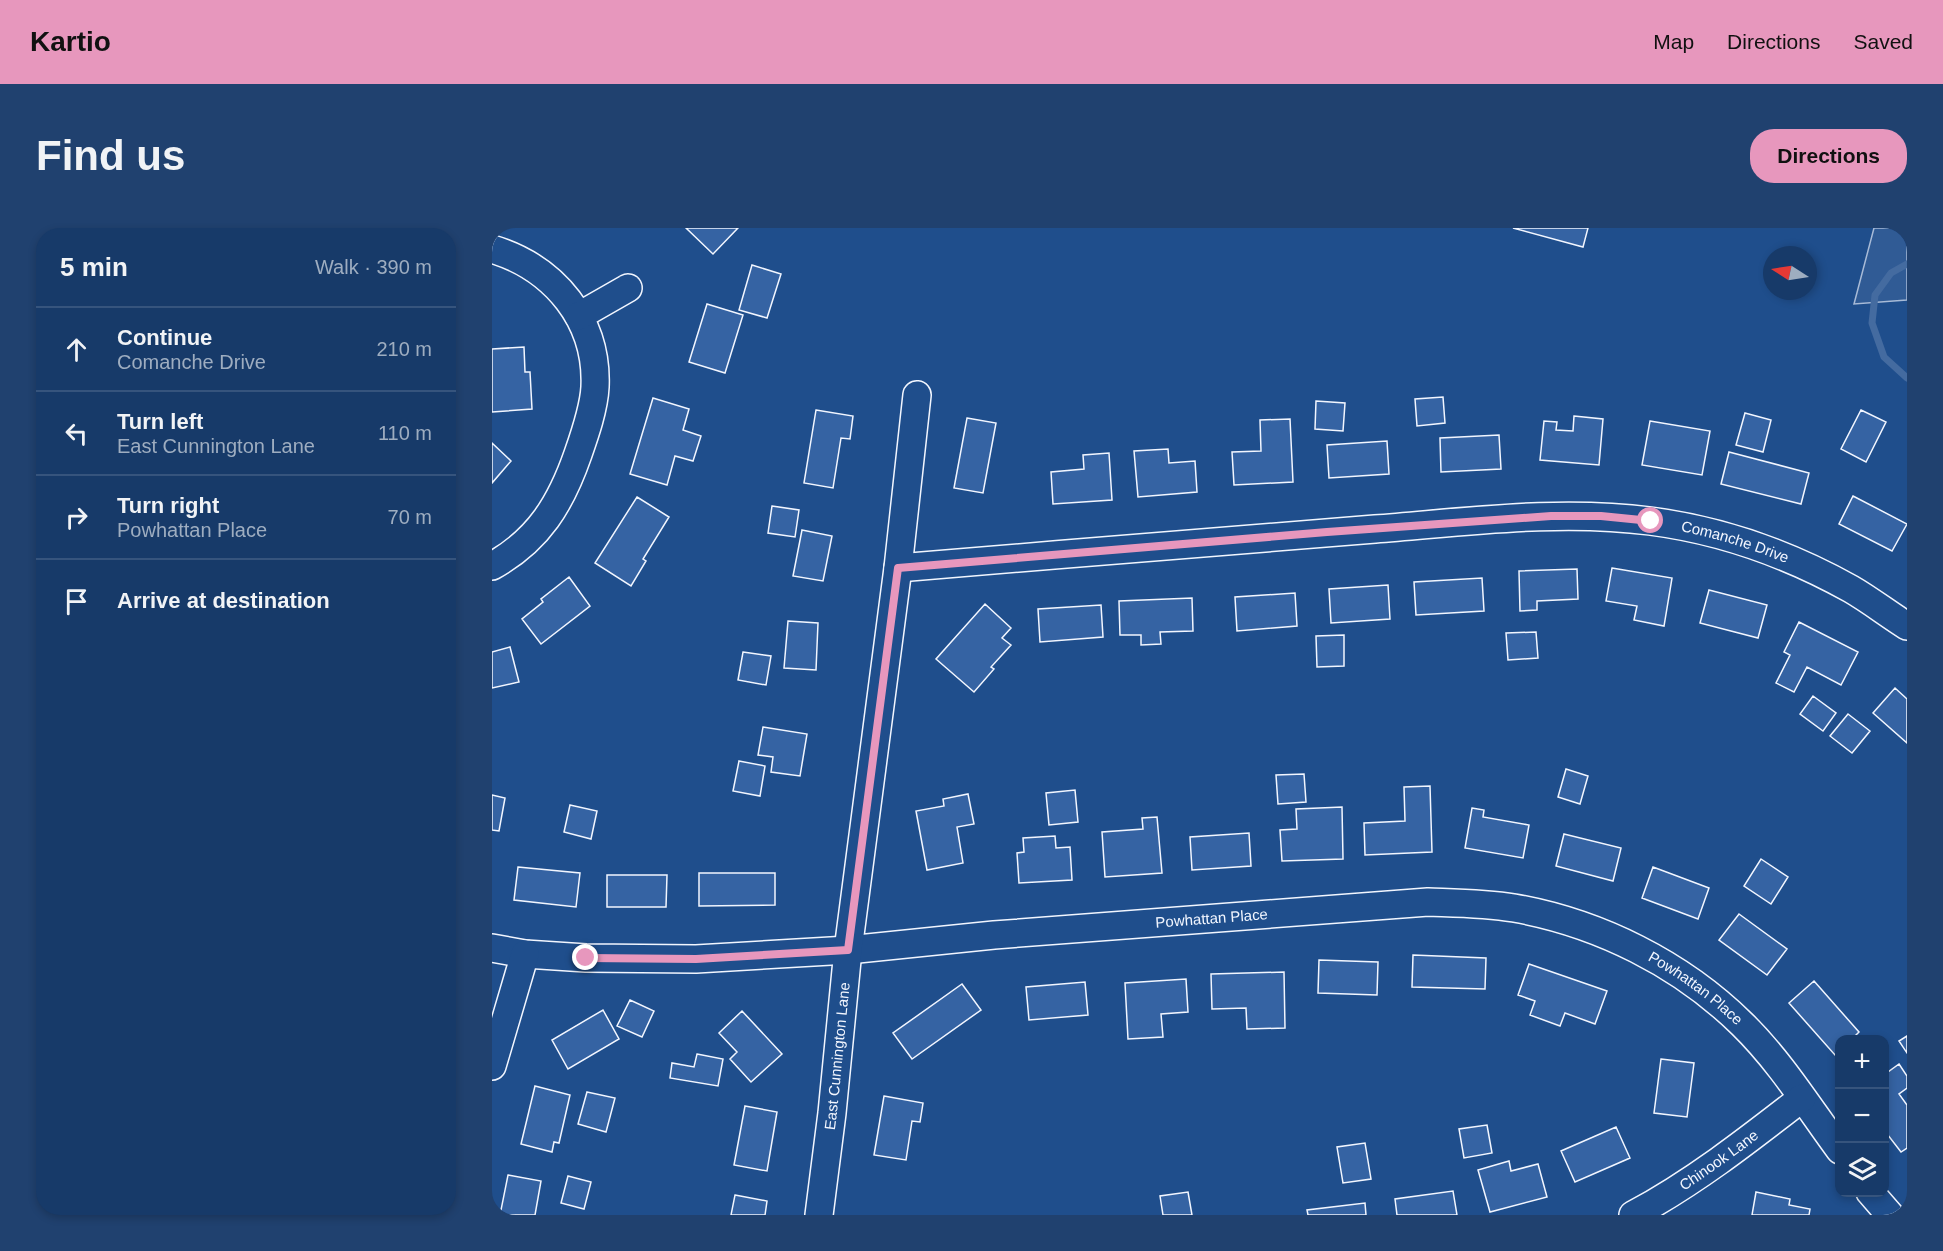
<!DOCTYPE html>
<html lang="en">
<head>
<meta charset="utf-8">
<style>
  :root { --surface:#173a69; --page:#20416f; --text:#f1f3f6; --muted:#9eadc0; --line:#36547d; --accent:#e797bd }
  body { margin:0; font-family:Arial,sans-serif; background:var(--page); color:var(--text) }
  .controls { position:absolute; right:18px; bottom:18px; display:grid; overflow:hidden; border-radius:12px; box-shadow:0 3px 9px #0003 }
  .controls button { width:54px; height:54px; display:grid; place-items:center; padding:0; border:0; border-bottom:2px solid var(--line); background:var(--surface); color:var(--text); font:30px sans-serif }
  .compass { position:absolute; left:1271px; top:18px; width:54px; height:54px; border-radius:50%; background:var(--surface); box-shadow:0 3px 9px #0003; rotate:282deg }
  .stop { position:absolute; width:18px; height:18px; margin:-14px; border:4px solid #e797bd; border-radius:50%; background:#fff }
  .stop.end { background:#e797bd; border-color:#fff; box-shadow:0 2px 6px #0008 }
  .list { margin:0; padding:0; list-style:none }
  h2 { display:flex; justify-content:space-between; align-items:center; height:78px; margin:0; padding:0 24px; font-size:26px }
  h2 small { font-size:20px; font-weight:400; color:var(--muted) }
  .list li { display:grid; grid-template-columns:39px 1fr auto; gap:18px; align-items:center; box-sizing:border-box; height:84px; padding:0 24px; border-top:2px solid var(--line) }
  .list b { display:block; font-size:22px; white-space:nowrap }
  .list p { margin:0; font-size:20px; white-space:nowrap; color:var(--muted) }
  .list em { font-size:20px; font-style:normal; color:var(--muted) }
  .icon { flex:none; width:33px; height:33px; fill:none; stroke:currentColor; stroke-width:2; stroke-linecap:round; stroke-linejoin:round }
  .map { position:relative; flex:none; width:1415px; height:987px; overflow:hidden; border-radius:24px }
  header { display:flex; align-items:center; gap:36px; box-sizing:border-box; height:84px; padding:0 30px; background:var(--accent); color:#111 }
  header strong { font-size:28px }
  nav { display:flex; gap:33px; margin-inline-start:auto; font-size:21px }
  .intro { display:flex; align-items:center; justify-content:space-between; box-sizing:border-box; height:144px; padding:0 36px }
  h1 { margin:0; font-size:42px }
  .button { padding:15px 27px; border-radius:24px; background:var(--accent); color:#111; font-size:21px; font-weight:700 }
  main { display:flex; gap:36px; padding:0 36px }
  aside { flex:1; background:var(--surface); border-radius:24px; box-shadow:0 3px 9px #0003 }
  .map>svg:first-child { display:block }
  .built { fill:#305b95; stroke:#a8bbd7; stroke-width:1.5 }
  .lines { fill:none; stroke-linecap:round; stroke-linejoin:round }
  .stream { stroke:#446ba0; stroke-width:7 }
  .building { fill:#3563a3; stroke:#f2f6ff; stroke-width:1.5 }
  .minor-casing { stroke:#f2f6ff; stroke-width:30 }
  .minor { stroke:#1f4e8c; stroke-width:27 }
  .route { stroke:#e797bd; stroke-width:8 }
  .labels { text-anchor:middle; stroke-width:4.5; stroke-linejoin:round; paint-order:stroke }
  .street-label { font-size:15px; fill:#f2f6ff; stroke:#1f4e8c }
</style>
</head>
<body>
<header>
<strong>Kartio</strong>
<nav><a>Map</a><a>Directions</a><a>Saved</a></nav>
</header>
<div class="intro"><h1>Find us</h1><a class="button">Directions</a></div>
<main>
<aside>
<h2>5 min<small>Walk · 390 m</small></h2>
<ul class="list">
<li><svg class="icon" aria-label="ahead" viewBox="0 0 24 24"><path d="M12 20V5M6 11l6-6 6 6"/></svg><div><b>Continue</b><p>Comanche Drive</p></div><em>210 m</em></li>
<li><svg class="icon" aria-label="left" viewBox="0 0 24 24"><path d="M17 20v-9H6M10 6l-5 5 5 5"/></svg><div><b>Turn left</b><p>East Cunnington Lane</p></div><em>110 m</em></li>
<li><svg class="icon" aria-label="right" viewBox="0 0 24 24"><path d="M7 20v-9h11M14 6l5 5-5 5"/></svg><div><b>Turn right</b><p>Powhattan Place</p></div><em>70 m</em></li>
<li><svg class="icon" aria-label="arrive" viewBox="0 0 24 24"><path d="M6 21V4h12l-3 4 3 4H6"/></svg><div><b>Arrive at destination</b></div></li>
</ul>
</aside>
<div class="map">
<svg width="1415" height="987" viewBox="0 0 1415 987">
  <rect width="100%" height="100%" fill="#1f4e8c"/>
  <!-- built -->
  <path class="built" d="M1382 0H1415V72L1362 76Z"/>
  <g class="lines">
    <!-- stream -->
    <path class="stream" d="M1415 36 1399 45 1383 67 1380 95 1392 129 1415 150"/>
  </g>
  <!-- building -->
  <path class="building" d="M194 0H246L221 26Z
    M1021 0H1096L1091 19Z
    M260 37 289 46 275 90 247 82Z
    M215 76 251 87 233 145 197 134Z
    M32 119 33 144H38L40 181 0 184V121Z
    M951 169 953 195 925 198 923 171Z
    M161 170 197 181 191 202 209 208 201 233 183 228 175 257 138 246Z
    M824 173 853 175 851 203 823 201Z
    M324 182 361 188 358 211 349 210 341 260 312 255Z
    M1369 182 1394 194 1374 234 1349 221Z
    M1253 185 1279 192 1271 224 1244 217Z
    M1082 188 1111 191 1107 237 1048 232 1052 193 1065 194 1064 202 1081 203Z
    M475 190 504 195 491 265 462 260Z
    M798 191 801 254 742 257 740 224 769 223 768 192Z
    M1158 193 1218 203 1210 247 1150 237Z
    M1007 207 1009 241 949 244 948 210Z
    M895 213 897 246 837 250 835 217Z
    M0 215 19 233 0 255Z
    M676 221 677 235 703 233 705 264 646 269 642 223Z
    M1237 224 1317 245 1309 276 1229 256Z
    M617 225 620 272 561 276 559 244 592 241 591 227Z
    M1361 268 1415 296 1400 323 1347 296Z
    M145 269 177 289 151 331 154 333 139 358 103 335Z
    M280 278 307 282 303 309 276 305Z
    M310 302 340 308 331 353 301 348Z
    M1120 340 1180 350 1172 398 1142 392 1145 378 1114 373Z
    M1085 341 1086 371 1045 373V382L1028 383 1027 343Z
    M77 349 98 378 49 416 30 391 51 374 49 371Z
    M990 350 992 383 924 387 922 354Z
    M896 357 898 391 839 395 837 361Z
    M1217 362 1275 377 1266 410 1208 395Z
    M803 365 805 398 745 403 743 369Z
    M700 370 701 403 668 404 669 416 649 417V407H628L627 373Z
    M493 376 519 400 510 410 519 417 499 439 502 441 482 464 444 431Z
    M609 377 611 409 548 414 546 381Z
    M296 393 326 395 324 442 292 440Z
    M1307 394 1366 424 1349 457 1315 439 1302 464 1284 455 1298 427 1292 424Z
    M1044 404 1046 430 1016 432 1014 405Z
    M852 407V438L825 439 824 408Z
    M18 419 27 454 0 460V424Z
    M251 424 279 428 274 457 246 452Z
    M1403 460 1415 471V515L1381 485Z
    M1321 468 1344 485 1331 503 1308 486Z
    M1356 486 1378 503 1360 525 1338 508Z
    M271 499 315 506 308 548 279 544 281 529 266 527Z
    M247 533 273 538 268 568 241 563Z
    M1074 541 1096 548 1088 576 1066 569Z
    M812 546 814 574 786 576 784 547Z
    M938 558 940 624 873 627 872 595 913 593 912 559Z
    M583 562 586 594 557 597 554 565Z
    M476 566 482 596 465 599 471 635 435 642 424 583 452 578 451 571Z
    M0 567 13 570 7 603 0 602Z
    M78 577 105 583 99 611 72 604Z
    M850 579 851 631 790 633 788 602 805 601 804 581Z
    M980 580 992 582 991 589 1037 597 1031 630 973 620Z
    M665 589 670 645 613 649 610 604 651 601 650 590Z
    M757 605 759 638 700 642 698 609Z
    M1072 606 1129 620 1121 653 1064 638Z
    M563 608 564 620 578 619 580 652 527 655 525 625 532 624 531 610Z
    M1269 631 1296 649 1279 676 1252 658Z
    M26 639 88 645 84 679 22 672Z
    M1161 639 1217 660 1206 691 1150 670Z
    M207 645H283V677L207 678Z
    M115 647H175L174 679H115Z
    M1247 686 1295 721 1275 747 1227 712Z
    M921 727 994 730 993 761 920 759Z
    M827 732 886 734 885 767 826 765Z
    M1037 736 1115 763 1103 796 1073 785 1068 798 1038 787 1043 773 1026 767Z
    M792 744 793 800 755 801 754 780 720 781 719 746Z
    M694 751 696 784 669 786 671 809 636 811 633 755Z
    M1322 753 1367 804 1359 812H1348V822L1343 827 1297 775Z
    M593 754 596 787 537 792 534 759Z
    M470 756 489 782 420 831 401 805Z
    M138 772 162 783 150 809 125 798Z
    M111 782 127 811 76 841 60 812Z
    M250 783 290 826 259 854 238 831 245 824 227 805Z
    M1415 808V825L1407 813Z
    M205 826 231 831 226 858 178 850 180 835 202 839Z
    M1169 831 1202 835 1195 889 1162 885Z
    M1407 836 1415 848V860L1407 866 1415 877V920L1409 924 1392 902V847Z
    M43 858 78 867 67 915 62 914 60 924 29 916Z
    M95 864 123 870 114 904 86 896Z
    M392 868 431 875 428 894 420 893 414 932 382 927Z
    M253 878 285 884 275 943 242 937Z
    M995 897 1000 925 972 930 967 901Z
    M1124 899 1138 930 1083 954 1069 923Z
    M873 915 879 951 851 955 845 919Z
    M1017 933 1019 943 1046 936 1055 969 998 984 986 942Z
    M16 947 49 953 43 987H8Z
    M76 948 99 954 92 981 69 975Z
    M961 963 965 987H905L903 971Z
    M696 964 700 987H671L668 968Z
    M1264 964 1298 971 1297 977 1318 981 1317 987H1260Z
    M243 967 275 973 273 987H239Z
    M873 975 874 987H816L815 982Z"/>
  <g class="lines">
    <!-- minor casing -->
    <g class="minor-casing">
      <g id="minor">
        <path d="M0 21C63 40 106 93 103 159 102 180 93 206 86 226 69 275 47 312 0 338"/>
        <path d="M87 88 136 60"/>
        <path id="s1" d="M406 340C565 327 724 313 883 301 974 294 1067 281 1158 293 1228 302 1298 327 1359 361 1378 372 1396 386 1415 398"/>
        <path id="s2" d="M0 720 33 726 94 730 204 731 356 722 502 707 936 674C965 675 993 675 1022 680 1107 695 1189 736 1250 796 1288 833 1317 880 1348 922"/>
        <path d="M0 838 33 726"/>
        <path d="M1378 964 1398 987"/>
        <path id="s3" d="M327 987 340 885 356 722 406 340 425 167"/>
        <path id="s4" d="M1141 987C1201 955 1256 912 1310 870"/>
      </g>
    </g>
    <!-- minor -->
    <use href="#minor" class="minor"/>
  </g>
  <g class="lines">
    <!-- route -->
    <path class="route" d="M94 730 204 731 356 722 406 340 835 304 1059 288H1109L1159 293"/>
  </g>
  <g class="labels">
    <!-- street labels -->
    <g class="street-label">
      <text dy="5" stroke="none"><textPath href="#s1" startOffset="842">Comanche Drive</textPath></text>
      <text dy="5" stroke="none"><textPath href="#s2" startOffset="722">Powhattan Place</textPath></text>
      <text dy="5" stroke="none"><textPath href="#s2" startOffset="1226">Powhattan Place</textPath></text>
      <text dy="5" stroke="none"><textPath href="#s3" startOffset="160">East Cunnington Lane</textPath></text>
      <text dy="5" stroke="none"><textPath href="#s4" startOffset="102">Chinook Lane</textPath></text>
    </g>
  </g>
</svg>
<div class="controls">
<button>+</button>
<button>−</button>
<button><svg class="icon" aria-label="layers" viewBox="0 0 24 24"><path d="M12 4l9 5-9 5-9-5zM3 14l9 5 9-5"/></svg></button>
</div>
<svg class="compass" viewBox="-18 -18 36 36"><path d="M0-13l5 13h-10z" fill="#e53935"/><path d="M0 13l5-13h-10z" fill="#9eadc0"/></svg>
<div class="stop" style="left:1159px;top:293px"></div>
<div class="stop end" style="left:94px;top:730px"></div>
</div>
</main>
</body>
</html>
